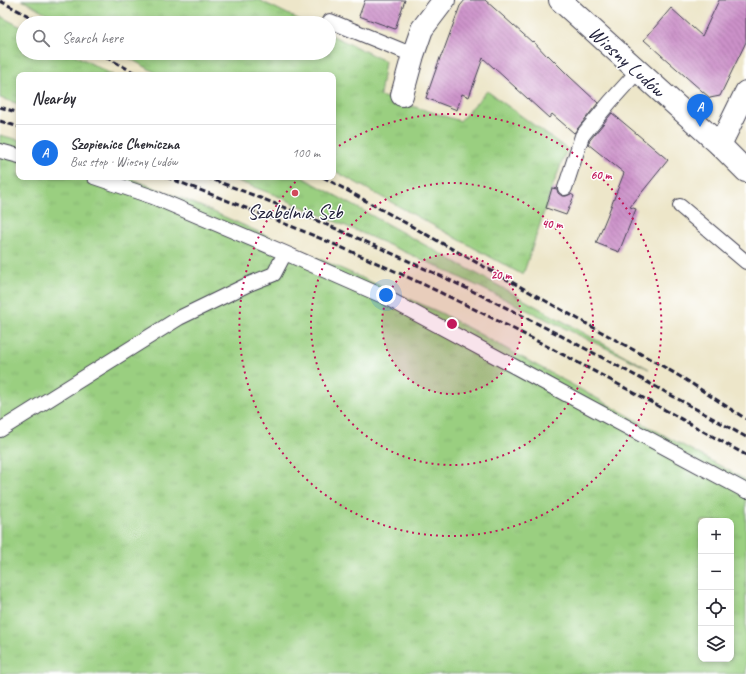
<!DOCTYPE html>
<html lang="en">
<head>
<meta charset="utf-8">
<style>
  :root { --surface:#fff; --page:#f2f2f3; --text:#2b2b33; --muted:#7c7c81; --line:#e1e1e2; --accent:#1a73e8 }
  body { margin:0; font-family:Caveat,sans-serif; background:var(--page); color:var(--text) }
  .controls { position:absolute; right:12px; bottom:12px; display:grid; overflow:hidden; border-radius:8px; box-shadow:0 2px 6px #0003 }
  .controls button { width:36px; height:36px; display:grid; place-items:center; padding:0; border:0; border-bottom:1px solid var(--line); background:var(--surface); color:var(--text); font:20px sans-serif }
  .you { position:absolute; left:386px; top:295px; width:14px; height:14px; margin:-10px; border:3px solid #fff; border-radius:50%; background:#1a73e8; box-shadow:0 0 0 6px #1a73e833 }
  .badge { display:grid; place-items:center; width:26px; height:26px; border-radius:50%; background:var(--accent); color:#fff; font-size:13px; font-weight:700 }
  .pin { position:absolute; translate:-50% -33px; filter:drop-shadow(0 1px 2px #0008) }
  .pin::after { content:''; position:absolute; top:21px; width:14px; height:12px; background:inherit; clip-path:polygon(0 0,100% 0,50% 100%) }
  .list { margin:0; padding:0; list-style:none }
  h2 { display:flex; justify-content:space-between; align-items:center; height:52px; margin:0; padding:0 16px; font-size:17px }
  h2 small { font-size:13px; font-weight:400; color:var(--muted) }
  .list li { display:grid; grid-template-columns:26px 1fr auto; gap:12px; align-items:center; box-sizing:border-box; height:56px; padding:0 16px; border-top:1px solid var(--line) }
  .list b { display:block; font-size:15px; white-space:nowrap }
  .list p { margin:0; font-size:13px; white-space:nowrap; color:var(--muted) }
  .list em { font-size:13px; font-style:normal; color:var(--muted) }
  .icon { flex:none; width:22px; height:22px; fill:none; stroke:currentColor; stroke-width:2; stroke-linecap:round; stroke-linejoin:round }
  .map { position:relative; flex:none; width:746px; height:674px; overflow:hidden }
  .search { position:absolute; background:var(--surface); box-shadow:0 2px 6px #0003; left:16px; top:16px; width:320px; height:44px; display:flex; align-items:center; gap:10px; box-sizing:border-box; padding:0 14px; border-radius:22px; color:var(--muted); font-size:15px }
  .panel { position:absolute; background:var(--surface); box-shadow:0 2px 6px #0003; left:16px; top:72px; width:320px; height:108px; border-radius:8px }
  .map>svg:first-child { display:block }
  .grass { fill:url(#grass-tufts); stroke:#5e785e; fill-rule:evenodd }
  .building { fill:url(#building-back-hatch) }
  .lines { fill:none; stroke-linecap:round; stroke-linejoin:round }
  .service-casing { stroke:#403f50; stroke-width:16 }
  .minor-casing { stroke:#403f50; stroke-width:24 }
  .tertiary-casing { stroke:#403f50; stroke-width:24 }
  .service { stroke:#fff; stroke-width:14 }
  .minor { stroke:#fff; stroke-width:22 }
  .tertiary { stroke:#fff; stroke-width:22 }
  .rail { stroke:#22223b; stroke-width:3; stroke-dasharray:6 3; stroke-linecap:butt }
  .ring { fill:none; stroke:#c2185b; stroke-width:2; stroke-dasharray:2 4 }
  .poi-dot { fill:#d1495b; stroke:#fff; stroke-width:1.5 }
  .labels { text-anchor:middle; stroke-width:3; stroke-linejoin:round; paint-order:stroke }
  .street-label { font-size:20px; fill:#22223b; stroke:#fff }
  .poi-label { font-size:20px; fill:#22223b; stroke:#fff }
  .centre { fill:#c2185b; stroke:#fff; stroke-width:2 }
  .ring-label { font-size:12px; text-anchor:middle; font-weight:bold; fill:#c2185b; stroke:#fff; stroke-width:3; stroke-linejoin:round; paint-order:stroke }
</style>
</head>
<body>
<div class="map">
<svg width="746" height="674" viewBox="0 0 746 674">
  <defs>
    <pattern id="grass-tufts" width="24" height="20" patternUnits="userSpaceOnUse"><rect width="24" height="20" fill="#9acf80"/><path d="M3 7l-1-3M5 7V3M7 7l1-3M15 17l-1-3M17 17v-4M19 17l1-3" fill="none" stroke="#84b170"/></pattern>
    <pattern id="building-back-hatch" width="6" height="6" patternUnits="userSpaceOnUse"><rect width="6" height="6" fill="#cc91c9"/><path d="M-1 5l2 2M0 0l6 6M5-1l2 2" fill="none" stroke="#a576a4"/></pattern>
  </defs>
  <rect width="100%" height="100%" fill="#fff"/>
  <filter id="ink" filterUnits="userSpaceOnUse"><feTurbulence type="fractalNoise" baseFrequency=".025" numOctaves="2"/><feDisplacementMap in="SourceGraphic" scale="8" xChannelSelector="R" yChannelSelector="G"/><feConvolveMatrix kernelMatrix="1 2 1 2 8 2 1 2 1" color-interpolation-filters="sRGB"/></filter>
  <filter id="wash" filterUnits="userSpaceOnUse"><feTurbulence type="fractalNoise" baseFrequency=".012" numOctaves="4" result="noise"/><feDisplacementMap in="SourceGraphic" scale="16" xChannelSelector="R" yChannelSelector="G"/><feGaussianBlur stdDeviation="0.9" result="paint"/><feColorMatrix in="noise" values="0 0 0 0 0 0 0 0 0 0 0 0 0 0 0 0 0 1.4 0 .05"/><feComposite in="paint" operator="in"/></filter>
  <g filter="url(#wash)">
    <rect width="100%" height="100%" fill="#ede6c9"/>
    <!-- grass -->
    <path class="grass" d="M22 0H259L306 23H65Z
      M0 16 23 28V53H71L113 75H19V104L0 98Z
      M329 34 385 61 380 96 460 121 487 91 567 149 552 188 523 275 333 170V75H160L120 53H329Z
      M0 135 19 140V177H127L191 202 441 313 746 480V674H0ZM701 521H731V659H701Z
      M227 177H302L649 369 430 263 275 195Z"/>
    <g id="blocks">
      <!-- building -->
      <path class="building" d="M365 0H405L395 29 359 16Z
        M465 0H485L532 42 533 41 547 56 548 55 569 76 598 103 574 133 552 114 549 118 483 58 469 97 462 94 457 110 426 98 441 55H442L460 6Z
        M719 0H746V42L720 96 710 98 644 40 671 8 702 36Z
        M612 113 668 160 630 207 636 209 619 252 596 243 608 214 624 173 588 144 590 140Z
        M552 188 557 189 558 193 562 196H566L571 194 574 196 566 215 546 208Z"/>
    </g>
  </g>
  <g filter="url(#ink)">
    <use href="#blocks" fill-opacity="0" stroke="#403f50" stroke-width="1"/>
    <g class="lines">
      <!-- service casing -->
      <g class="service-casing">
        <path id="service" d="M330 21 413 55
          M0 151 19 156
          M94 177 153 197 285 253 385 297 746 491
          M565 188 582 136 610 102 638 71
          M680 206 746 262
          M0 430 179 318 249 284 274 274 285 253"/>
      </g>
      <!-- minor casing -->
      <g class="minor-casing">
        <path id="minor" d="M402 95 413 55 422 29 444 0
          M720 145 746 92"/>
      </g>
      <!-- tertiary casing -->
      <g class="tertiary-casing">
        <path id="tertiary" d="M560 0 720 145 746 171"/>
      </g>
      <!-- service -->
      <use href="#service" class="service"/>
      <!-- minor -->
      <use href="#minor" class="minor"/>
      <!-- tertiary -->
      <use href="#tertiary" class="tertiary"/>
      <!-- rail -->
      <path class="rail" d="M0 1 42 23
        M98 53 139 75
        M0 107 19 113
        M0 121 19 127
        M166 177C250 209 333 242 414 280 527 333 637 394 746 455
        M206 177C278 204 349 233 419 266 531 317 639 377 746 437
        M323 177 659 364 686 380 746 419"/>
    </g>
  </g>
  <!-- distance rings -->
  <circle cx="452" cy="324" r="70" fill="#c2185b" fill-opacity=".12"/>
  <g class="ring">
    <circle cx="452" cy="324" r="70"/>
    <circle cx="452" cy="324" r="141"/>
    <path d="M334 149A211 211 0 1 1 300 177"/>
  </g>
  <!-- markers -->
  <circle class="poi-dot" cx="295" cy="193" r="4"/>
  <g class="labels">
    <!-- street labels -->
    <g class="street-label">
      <text transform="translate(627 61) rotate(42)" y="7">Wiosny Ludów</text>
    </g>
    <!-- poi labels -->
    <g class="poi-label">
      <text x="295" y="219">Szabelnia Szb</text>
    </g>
  </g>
  <circle cx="452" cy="324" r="6" class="centre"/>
  <g class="ring-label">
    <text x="601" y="179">60 m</text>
    <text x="552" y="228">40 m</text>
    <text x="501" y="279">20 m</text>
  </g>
</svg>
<div class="controls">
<button>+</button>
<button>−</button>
<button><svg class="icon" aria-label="locate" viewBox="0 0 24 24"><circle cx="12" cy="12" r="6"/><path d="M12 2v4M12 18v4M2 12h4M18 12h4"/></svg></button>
<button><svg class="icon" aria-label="layers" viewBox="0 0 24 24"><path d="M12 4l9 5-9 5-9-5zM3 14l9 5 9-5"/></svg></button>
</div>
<div class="you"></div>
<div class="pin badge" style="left:700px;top:127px">A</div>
<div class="search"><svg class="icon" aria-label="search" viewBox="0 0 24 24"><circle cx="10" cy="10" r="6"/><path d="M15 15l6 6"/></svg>Search here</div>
<section class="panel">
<h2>Nearby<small></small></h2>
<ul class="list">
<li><span class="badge">A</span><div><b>Szopienice Chemiczna</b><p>Bus stop · Wiosny Ludów</p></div><em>100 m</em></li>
</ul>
</section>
</div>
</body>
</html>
